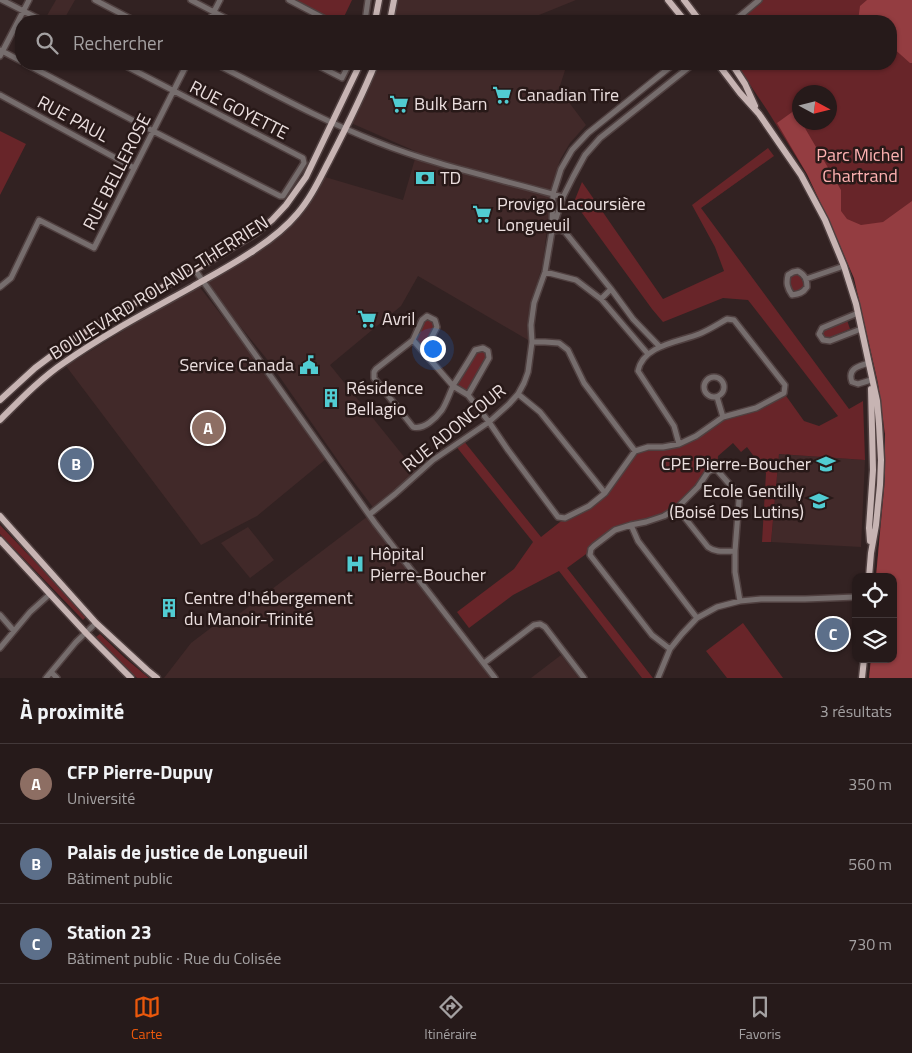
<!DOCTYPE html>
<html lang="fr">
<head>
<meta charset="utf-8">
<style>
  :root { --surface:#261a1a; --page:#322727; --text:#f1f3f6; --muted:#a4a1a2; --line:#423839; --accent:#ea580c }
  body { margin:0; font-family:"Titillium Web",sans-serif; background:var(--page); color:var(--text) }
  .controls { position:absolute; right:15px; bottom:15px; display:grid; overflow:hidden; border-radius:10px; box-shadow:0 1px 4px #0004 }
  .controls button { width:45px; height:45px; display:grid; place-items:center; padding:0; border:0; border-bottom:1px solid var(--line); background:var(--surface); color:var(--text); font:25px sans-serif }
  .compass { position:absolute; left:792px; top:85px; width:45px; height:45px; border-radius:50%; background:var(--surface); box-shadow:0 1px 4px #0004; rotate:97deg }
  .you { position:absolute; left:432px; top:348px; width:18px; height:18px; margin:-12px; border:4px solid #fff; border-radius:50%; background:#1a73e8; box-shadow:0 0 0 8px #1a73e833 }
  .badge { display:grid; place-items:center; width:32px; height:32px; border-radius:50%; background:var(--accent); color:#fff; font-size:16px; font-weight:700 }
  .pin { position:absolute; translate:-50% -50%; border:2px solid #fff; box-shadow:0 1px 5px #0006 }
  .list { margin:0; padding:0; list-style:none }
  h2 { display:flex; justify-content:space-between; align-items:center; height:65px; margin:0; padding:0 20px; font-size:21px }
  h2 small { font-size:16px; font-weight:400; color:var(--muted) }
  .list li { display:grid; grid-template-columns:32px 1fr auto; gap:15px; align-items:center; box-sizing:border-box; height:80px; padding:0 20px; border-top:1px solid var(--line) }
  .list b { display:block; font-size:19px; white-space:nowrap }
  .list p { margin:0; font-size:16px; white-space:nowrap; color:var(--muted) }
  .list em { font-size:16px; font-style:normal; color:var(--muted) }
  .icon { flex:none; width:28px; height:28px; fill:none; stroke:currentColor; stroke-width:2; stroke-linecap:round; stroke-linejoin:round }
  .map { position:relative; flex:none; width:912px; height:678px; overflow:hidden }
  .search { position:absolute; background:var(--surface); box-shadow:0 1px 4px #0004; left:15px; right:15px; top:15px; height:55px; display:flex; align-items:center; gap:12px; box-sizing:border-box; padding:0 18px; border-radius:20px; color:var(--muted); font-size:19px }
  .sheet { height:305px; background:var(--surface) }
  nav { display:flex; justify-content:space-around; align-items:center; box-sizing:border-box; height:70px; border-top:1px solid var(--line); background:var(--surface); font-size:14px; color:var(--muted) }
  nav a { display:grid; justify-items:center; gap:2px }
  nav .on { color:var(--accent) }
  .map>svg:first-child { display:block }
  .built { fill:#412929 }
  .green { fill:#682529; fill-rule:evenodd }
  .forest { fill:#943d41 }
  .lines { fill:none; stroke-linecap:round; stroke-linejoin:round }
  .minor-casing { stroke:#504040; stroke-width:8 }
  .major-casing { stroke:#504040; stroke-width:9 }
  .minor { stroke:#766d6d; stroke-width:5 }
  .major { stroke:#c7b4b3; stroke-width:6 }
  .labels { text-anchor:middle; stroke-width:5; stroke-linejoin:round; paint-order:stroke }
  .poi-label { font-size:18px; fill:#ebdfdf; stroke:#281918; text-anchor:start }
  .street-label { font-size:18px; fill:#ebdfdf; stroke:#281918 }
  .park-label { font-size:18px; fill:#fdb1b1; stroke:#281918 }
</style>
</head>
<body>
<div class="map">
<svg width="912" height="678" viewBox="0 0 912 678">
  <rect width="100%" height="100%" fill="#322222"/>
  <!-- built -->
  <path class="built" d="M56 0H75L63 21H49L45 19Z
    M397 0H576L539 15 544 21H393Z
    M378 64H567L559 89 586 125 570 143 560 160 552 187 543 262 529 313 528 340 418 276 401 306 330 365 418 474 375 510 341 465 270 363 205 283 299 215 312 199 325 177 403 200 417 152 351 123Z
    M198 285 261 366 326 459 257 516 201 545 66 366Z
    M779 454 865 460 861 547 771 542Z
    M368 516 490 678H164L191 643 220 621 231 619 243 611Z
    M248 527 274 560 250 578 221 543Z
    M561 655 579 678H531Z"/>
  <!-- green -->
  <path class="green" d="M295 0H352L342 21H335Z
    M762 0H912V678H869L871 659H893V577H876L885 478V434L878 383 854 278 831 225 807 174 767 110 736 64H891V21H737ZM800 92H830V122H800Z
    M0 131 26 144 0 195Z
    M768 148 774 156 701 208 849 409 863 401 865 460 779 454 771 542H762L766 473 747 447 741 452 733 443 718 456 717 470H712L677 508 664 516 623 527 567 568 653 678H642L559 571 513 595 469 628 457 612 514 569 533 542 455 445 463 440 541 537 565 518 605 493 635 451 679 444 723 417 756 408 784 393 804 421 819 426 838 416 748 300 723 298 663 322 652 309 574 202 582 182 663 299 724 271 715 247 692 205Z
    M795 275H799L805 285 803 290 795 292 793 291 789 282 790 277Z
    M427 318 434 321 435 327 424 349 414 340 423 321Z
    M847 320 850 329 828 338H825L822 336 824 329Z
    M483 350 487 352 488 358 467 393 455 386 476 351Z
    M0 525 87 616 83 620 0 534Z
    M743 623 783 678H727L706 651Z
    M100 634 125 658 149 678H137L96 637Z"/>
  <!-- forest -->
  <path class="forest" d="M867 0H912V63H910L891 46V21H858L860 6Z
    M795 110 799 118 800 122 802 123 841 190V211L847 219 861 225 883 222 912 201V678H869L871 659H893V577H876L885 478V434L878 383 854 278 831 225 807 174 777 123Z"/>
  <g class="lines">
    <!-- minor casing -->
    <g class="minor-casing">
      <path id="minor" d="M2 0 43 21
        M95 0 135 21
        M191 0 231 21
        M289 0 329 21
        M209 21 220 0
        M365 21 368 0
        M734 21 759 0
        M0 50 21 61
        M0 56 29 0
        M26 64 153 131 280 196H283L304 163 303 158 122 64
        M216 64C269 91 321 120 377 142 437 166 501 179 563 197
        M315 64 342 78 349 64
        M0 95 134 168
        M552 224 553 194 561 169 572 150 588 133 674 64
        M552 231 560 230 565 232 611 289 633 319 660 347
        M195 270 375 523 495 678
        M798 271C805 275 807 279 807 287 803 293 799 294 792 295 787 288 786 283 788 275L793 272Z
        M545 272 576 280 601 299 648 354
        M806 279 844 266
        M0 287 11 278 39 220 94 248 187 64
        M601 299 611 289
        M858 313 822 328 819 334 823 340 830 341 861 329
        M413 340 453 386 468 395 489 422 508 450 558 517 565 518 589 506 605 493 635 451 648 447H663L679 444 696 436 723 417 756 408 784 393 785 385 734 320 727 319C718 324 709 330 699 334 679 342 643 345 638 371L674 426 679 444
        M532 342H545L559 343 568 350 584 383 635 451
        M424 352 437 327 435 320 427 316 422 320 413 340 376 369 374 372V378L413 427C424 430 436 418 442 410 447 402 450 392 454 384 461 373 468 362 475 350L483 348 488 351 489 358 468 395
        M869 363C858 366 847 369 852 382L858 384 871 380
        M704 387a10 10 0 1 1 20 0a10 10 0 1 1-20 0Z
        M518 394 540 412 605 493
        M717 397 723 417
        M677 508 708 547C716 553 725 551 735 551
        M370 514 395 494 433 460 489 422 509 404 518 394 524 383 528 372 532 342 531 325 534 303 545 272 552 231 563 197 573 177 585 155 600 138 693 64
        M631 525 638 541 697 618
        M0 615 14 631
        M0 648 30 612 50 594
        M670 649 652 635 590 555 591 549 594 546 615 530 631 525 646 522 664 516 677 508 698 487 708 472 712 470H717L738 494 739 500 735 551V572L740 601
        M484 663 534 625 540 624 545 627 584 678
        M51 672 57 678
        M46 678 76 642 96 623
        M658 678 670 649 682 634 697 618 717 607 740 601 761 599H805L856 597"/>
    </g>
    <!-- major casing -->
    <g class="major-casing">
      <path id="major" d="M668 0 685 21
        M684 0 700 21
        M375 21 379 0
        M390 21 394 0
        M718 64 740 93 759 114 801 175 825 220 844 266 856 304 877 401 879 424 881 460 880 485 876 525 871 553 869 577
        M732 64 745 84 755 106
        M0 400 35 368 75 338 147 296 205 264 256 233 272 220 286 205 306 177 360 64
        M0 420C20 400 41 378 65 362 105 334 149 311 192 287 225 268 272 244 297 214 311 198 320 178 330 159 346 128 362 96 375 64
        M0 516 96 623 147 670 157 678
        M0 540 86 633 131 678
        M870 541 869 528 873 470 871 389
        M862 678 864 659"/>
    </g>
    <!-- minor -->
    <use href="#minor" class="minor"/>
    <!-- major -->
    <use href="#major" class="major"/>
  </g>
  <!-- icons -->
  <defs>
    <g id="supermarket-bare" transform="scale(1.5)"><path d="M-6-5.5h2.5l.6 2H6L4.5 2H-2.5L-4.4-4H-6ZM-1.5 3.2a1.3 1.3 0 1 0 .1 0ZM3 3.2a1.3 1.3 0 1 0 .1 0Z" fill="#51ccd2" stroke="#281918" stroke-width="2.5" paint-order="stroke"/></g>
    <g id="bank-bare" transform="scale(1.5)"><path d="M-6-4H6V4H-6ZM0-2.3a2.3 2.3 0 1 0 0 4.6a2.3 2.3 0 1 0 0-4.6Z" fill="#51ccd2" stroke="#281918" stroke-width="2.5" paint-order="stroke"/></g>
    <g id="civic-bare" transform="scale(1.5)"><path d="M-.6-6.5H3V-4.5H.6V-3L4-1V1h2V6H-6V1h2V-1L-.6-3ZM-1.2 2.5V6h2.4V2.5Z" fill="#51ccd2" stroke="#281918" stroke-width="2.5" paint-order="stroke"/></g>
    <g id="building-bare" transform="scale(1.5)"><path d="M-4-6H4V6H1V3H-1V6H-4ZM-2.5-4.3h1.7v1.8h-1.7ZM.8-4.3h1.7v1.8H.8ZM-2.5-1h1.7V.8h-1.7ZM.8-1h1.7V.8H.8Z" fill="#51ccd2" stroke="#281918" stroke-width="2.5" paint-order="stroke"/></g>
    <g id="school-bare" transform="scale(1.5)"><path d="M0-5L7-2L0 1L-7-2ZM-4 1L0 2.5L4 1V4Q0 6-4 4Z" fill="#51ccd2" stroke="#281918" stroke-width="2.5" paint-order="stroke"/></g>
    <g id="hospital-bare" transform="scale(1.5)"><path d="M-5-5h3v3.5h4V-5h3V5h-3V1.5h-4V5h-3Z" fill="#51ccd2" stroke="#281918" stroke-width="2.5" paint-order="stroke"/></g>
  </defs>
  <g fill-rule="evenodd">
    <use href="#supermarket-bare" x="502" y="95"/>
    <use href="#supermarket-bare" x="399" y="104"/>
    <use href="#bank-bare" x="425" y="178"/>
    <use href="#supermarket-bare" x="482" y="214"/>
    <use href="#supermarket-bare" x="367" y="319"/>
    <use href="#civic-bare" x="309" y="365"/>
    <use href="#building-bare" x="331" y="398"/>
    <use href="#school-bare" x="826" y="464"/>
    <use href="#school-bare" x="819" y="501"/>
    <use href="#hospital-bare" x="355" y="564"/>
    <use href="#building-bare" x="169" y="608"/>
  </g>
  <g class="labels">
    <!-- poi labels -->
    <g class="poi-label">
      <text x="517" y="101">Canadian Tire</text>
      <text x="414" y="110">Bulk Barn</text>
      <text x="440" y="184">TD</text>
      <text x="497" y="210">Provigo Lacoursière<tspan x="497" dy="21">Longueuil</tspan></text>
      <text x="382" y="325">Avril</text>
      <text x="294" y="371" text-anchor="end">Service Canada</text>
      <text x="346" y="394">Résidence<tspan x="346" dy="21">Bellagio</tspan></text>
      <text x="811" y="470" text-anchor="end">CPE Pierre-Boucher</text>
      <text x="804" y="497" text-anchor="end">Ecole Gentilly<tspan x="804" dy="21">(Boisé Des Lutins)</tspan></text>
      <text x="370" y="560">Hôpital<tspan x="370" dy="21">Pierre-Boucher</tspan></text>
      <text x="184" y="604">Centre d'hébergement<tspan x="184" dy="21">du Manoir-Trinité</tspan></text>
    </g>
    <!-- street labels -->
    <g class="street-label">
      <text transform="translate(239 110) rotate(27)" y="6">RUE GOYETTE</text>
      <text transform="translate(73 119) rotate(28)" y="6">RUE PAUL</text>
      <text transform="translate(117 172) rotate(-63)" y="6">RUE BELLEROSE</text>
      <text transform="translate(159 288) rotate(-32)" y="6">BOULEVARD ROLAND-THERRIEN</text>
      <text transform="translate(454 428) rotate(-39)" y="6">RUE ADONCOUR</text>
    </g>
    <!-- park labels -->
    <g class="park-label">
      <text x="860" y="161">Parc Michel<tspan x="860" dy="21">Chartrand</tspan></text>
    </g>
  </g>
</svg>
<div class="controls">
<button><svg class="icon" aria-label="locate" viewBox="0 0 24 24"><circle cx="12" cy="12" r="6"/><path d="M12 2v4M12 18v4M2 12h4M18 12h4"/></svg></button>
<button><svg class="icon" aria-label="layers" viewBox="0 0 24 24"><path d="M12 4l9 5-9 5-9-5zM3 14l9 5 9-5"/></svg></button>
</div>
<svg class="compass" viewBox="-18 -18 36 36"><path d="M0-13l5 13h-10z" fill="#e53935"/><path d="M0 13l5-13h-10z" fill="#a4a1a2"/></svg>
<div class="you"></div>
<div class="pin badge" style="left:208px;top:428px;background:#8d6e63">A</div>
<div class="pin badge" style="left:76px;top:464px;background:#5c6f8a">B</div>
<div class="pin badge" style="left:833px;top:634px;background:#5c6f8a">C</div>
<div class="search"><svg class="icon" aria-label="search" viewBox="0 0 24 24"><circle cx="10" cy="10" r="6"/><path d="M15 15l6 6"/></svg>Rechercher</div>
</div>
<section class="sheet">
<h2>À proximité<small>3 résultats</small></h2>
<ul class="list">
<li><span class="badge" style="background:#8d6e63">A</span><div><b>CFP Pierre-Dupuy</b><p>Université</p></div><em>350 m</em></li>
<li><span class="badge" style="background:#5c6f8a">B</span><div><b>Palais de justice de Longueuil</b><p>Bâtiment public</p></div><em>560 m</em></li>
<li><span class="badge" style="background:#5c6f8a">C</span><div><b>Station 23</b><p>Bâtiment public · Rue du Colisée</p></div><em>730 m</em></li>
</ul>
</section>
<nav>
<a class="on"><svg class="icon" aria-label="map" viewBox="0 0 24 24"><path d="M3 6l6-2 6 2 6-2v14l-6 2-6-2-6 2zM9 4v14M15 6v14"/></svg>Carte</a>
<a><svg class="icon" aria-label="directions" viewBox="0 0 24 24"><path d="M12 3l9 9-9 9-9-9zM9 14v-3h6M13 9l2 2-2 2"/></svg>Itinéraire</a>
<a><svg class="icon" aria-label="saved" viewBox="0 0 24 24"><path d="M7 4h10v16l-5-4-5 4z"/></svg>Favoris</a>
</nav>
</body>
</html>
